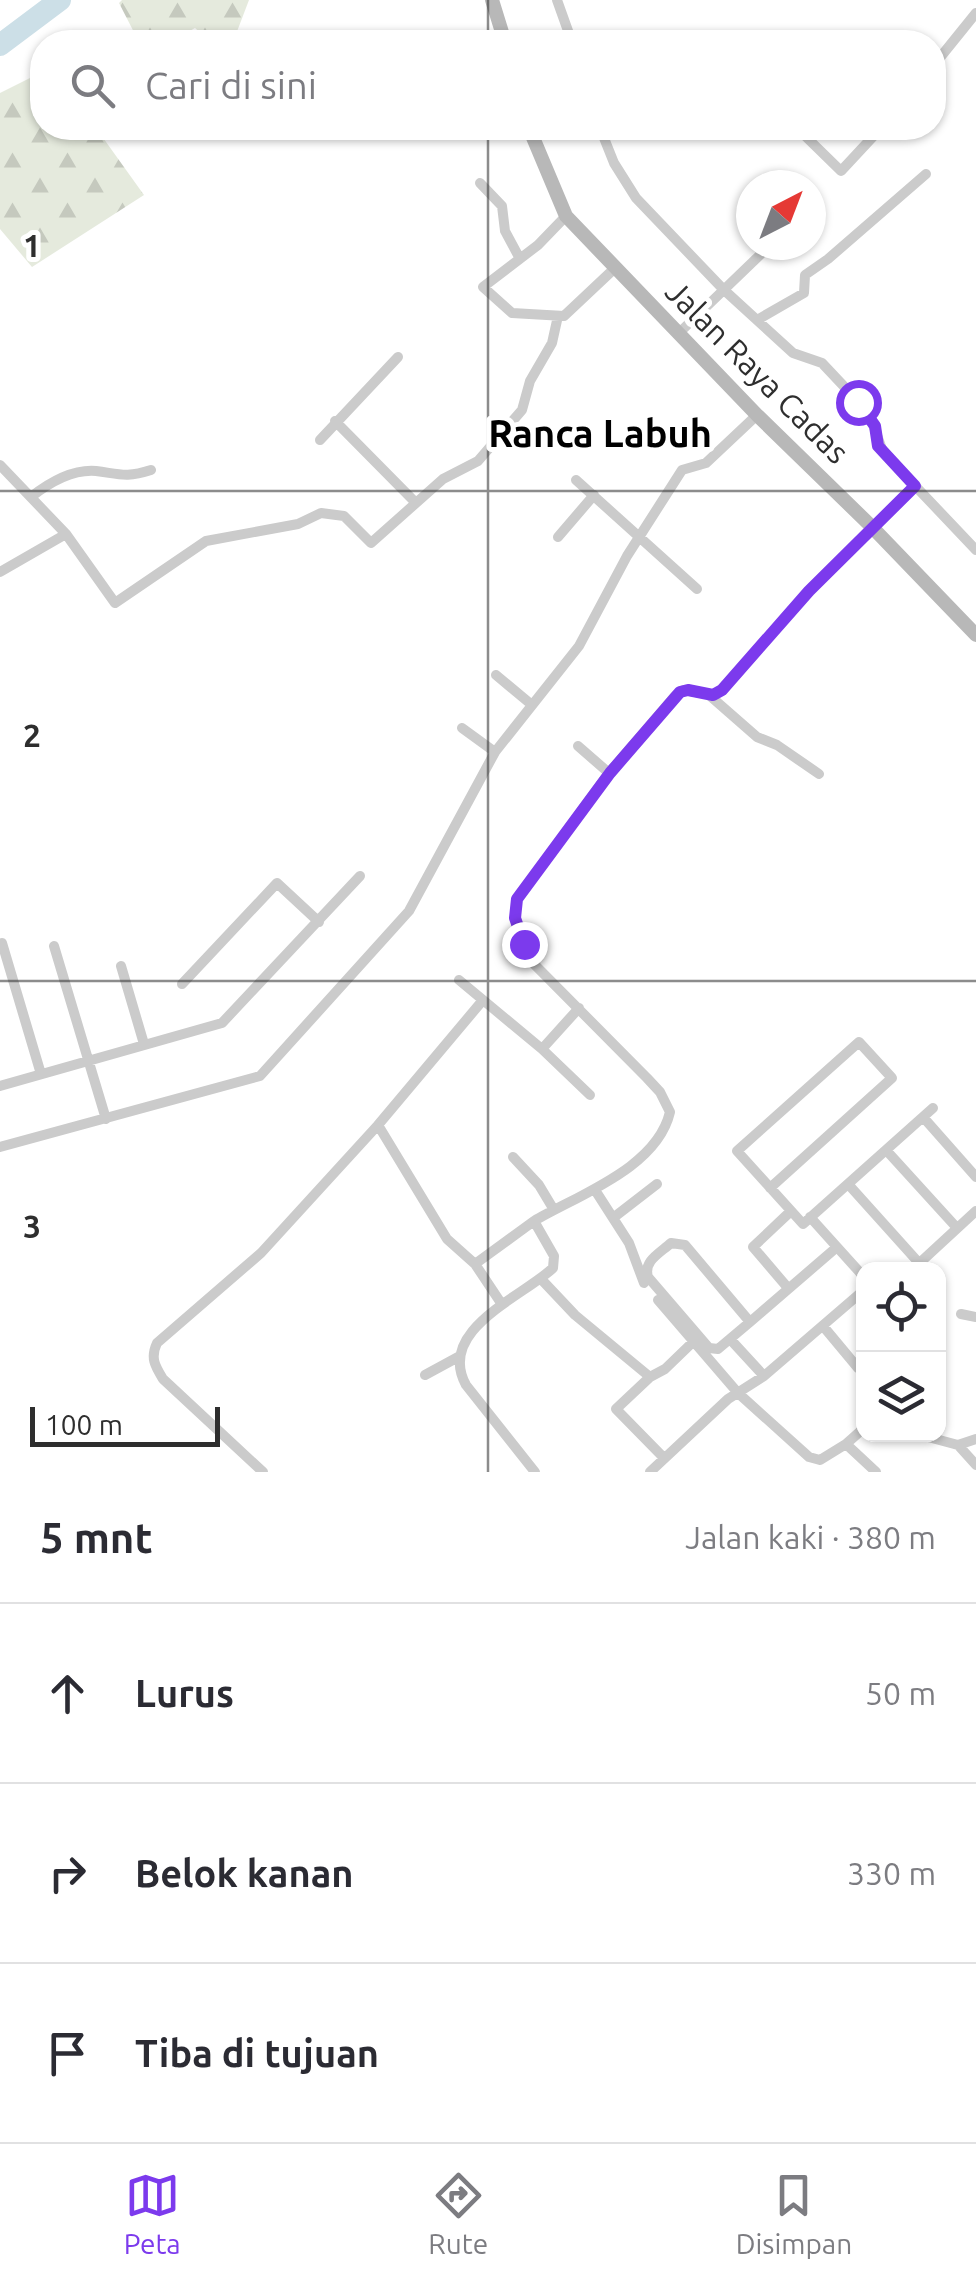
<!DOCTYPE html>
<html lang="id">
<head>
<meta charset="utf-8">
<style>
  :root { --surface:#fff; --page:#f7f7f7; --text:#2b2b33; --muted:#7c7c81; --line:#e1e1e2; --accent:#7c3aed }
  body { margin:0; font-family:Ubuntu,sans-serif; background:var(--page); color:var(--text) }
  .controls { position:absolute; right:30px; bottom:30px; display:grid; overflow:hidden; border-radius:20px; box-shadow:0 2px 8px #0004 }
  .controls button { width:90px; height:90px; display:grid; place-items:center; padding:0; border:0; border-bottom:2px solid var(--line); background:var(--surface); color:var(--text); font:50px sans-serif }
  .compass { position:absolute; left:736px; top:170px; width:90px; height:90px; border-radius:50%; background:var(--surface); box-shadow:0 2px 8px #0004; rotate:42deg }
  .scale { position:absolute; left:30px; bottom:25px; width:190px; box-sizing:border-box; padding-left:10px; border:5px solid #2e2e2e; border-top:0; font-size:28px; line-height:35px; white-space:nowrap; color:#2e2e2e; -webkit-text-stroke:8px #fff; paint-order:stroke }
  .stop { position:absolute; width:30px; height:30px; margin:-22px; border:8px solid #7c3aed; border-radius:50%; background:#fff }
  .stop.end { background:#7c3aed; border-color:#fff; box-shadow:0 2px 10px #0008 }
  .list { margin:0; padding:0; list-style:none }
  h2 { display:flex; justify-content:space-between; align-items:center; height:130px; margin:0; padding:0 40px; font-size:42px }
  h2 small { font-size:32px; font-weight:400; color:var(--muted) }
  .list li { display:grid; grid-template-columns:65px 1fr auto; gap:30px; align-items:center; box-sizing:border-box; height:180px; padding:0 40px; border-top:2px solid var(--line) }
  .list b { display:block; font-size:38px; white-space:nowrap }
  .list em { font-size:32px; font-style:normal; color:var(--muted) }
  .icon { flex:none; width:55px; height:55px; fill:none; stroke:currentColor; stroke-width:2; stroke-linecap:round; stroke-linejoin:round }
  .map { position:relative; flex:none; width:976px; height:1472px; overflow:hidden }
  .search { position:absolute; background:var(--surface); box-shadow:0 2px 8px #0004; left:30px; right:30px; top:30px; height:110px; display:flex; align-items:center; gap:25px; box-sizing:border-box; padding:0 35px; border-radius:40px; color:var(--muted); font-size:38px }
  .sheet { height:670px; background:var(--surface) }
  nav { display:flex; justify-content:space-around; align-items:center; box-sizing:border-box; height:140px; border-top:2px solid var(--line); background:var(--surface); font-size:28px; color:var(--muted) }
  nav a { display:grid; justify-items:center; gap:5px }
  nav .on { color:var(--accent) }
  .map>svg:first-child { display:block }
  .forest { fill:url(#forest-firs) }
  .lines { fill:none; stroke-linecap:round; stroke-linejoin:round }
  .river { stroke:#ccdfe7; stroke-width:22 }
  .street { stroke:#cbcbcb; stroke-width:10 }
  .secondary { stroke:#b8b8b8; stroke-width:14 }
  .route { stroke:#7c3aed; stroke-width:12 }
  .grid { fill:none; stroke:#2e2e2e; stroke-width:2.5; stroke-opacity:0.55 }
  .labels { text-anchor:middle; stroke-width:10; stroke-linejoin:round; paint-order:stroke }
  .street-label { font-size:32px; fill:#2e2e2e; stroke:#fff }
  .quarter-label { font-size:38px; font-weight:bold; fill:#000; stroke:#fff }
  .grid-label { font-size:32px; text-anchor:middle; font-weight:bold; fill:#2e2e2e; stroke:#fff; stroke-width:10; stroke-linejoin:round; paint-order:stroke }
</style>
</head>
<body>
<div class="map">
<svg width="976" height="1472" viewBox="0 0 976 1472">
  <defs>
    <pattern id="forest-firs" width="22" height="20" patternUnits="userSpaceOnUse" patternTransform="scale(2.5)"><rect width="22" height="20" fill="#e5eadd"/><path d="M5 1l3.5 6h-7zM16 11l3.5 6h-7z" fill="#c5c9be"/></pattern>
  </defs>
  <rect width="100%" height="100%" fill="#fff"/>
  <!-- forest -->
  <path class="forest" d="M122 0H249L233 42H211L195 28 170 42H139L119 3Z
    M42 72V128H96L144 195 32 267 0 229V93Z"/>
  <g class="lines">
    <!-- river -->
    <path class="river" d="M0 45 60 0"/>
    <!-- street -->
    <path class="street" d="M557 0 572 42
      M486 42 503 33
      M934 65 976 13
      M600 128 614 163 636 198 723 289 793 353 822 363 869 413 883 452 976 550
      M797 128 841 171 881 128
      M480 183 502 206 505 231 519 257
      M566 216 538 245 483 287 512 313 564 316 615 268
      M757 320 804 293 805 275 828 259 926 174
      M680 332 761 254
      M335 421 416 503 443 479 478 461 522 410 530 381 552 343 558 316
      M320 440 398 357
      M0 465 66 534 115 603 206 541 298 524 321 513 344 516 371 543 416 503
      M576 480 697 589
      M31 497C50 482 72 469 96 471 120 474 126 478 151 470
      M558 537 594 495
      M0 572 66 534
      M496 675 532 705
      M709 695 757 737 777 745 819 774
      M462 728 495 752
      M578 746 609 773
      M2 943 41 1074
      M54 946 106 1119
      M121 966 144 1044
      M459 980 542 1049 579 1008
      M182 984 277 883 319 922
      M483 1000 378 1125 447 1239 475 1264 501 1303
      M542 1049 590 1095
      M0 1086 222 1023 360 876
      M923 1117 976 1177
      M0 1147 260 1076 409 911 495 752 579 646 627 556 682 470 706 463 757 415
      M886 1150 957 1228
      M513 1157 539 1185 554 1210
      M848 1184 919 1263
      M770 1188 892 1078 859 1042 737 1151 803 1224 933 1108
      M595 1190 629 1243 644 1283
      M810 1217 864 1277
      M613 1218 657 1184
      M475 1264 534 1221
      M912 1270 976 1211
      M541 1279 575 1315 650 1377 665 1369 694 1341
      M788 1288 753 1247 791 1211
      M658 1300 738 1393 809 1457 820 1460 846 1444 864 1428
      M961 1314 976 1317
      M750 1322 718 1349 709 1348 648 1277C643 1261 660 1253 671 1243L685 1245 750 1322 837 1247
      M823 1326 858 1368 864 1370
      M730 1339 764 1376 864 1290
      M425 1375 460 1356
      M650 1377 616 1409 664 1458
      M917 1434 958 1445 976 1439
      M846 1444 876 1472
      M958 1445 976 1465
      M263 1472 163 1379C155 1366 150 1358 157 1343L261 1253 378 1125
      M535 1472 466 1385C436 1330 522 1297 553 1268L554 1256 534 1221C578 1195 657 1168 670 1112L660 1092 647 1078 531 961 515 918 517 899 609 773 675 696 684 690 713 695 722 690 809 591 915 486
      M650 1472 728 1399 764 1376"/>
    <!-- secondary -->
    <path class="secondary" d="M492 0 505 42
      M529 128 566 216 757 415 871 526 976 635"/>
  </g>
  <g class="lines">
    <!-- route -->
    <path class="route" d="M524 944 515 918 517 899 610 773 680 692 688 690 713 695 722 690 809 591 915 486 878 446 875 426 858 402"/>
  </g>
  <!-- grid -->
  <path class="grid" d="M488 0V42M488 128V1472M0 491H976M0 981H976"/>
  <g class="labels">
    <!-- street labels -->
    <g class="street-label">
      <text transform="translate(757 372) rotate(45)" y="11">Jalan Raya Cadas</text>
    </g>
    <!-- quarter labels -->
    <g class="quarter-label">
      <text x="600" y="447">Ranca Labuh</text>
    </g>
  </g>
  <g class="grid-label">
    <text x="32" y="257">1</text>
    <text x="32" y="747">2</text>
    <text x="32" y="1238">3</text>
  </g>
</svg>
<div class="controls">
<button><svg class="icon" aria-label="locate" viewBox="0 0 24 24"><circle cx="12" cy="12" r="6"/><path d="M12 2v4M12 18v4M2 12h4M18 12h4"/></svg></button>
<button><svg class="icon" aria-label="layers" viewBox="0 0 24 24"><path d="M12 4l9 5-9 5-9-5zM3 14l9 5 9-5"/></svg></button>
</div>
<svg class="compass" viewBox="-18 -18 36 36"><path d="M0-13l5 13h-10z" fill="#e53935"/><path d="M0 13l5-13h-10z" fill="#7c7c81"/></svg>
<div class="scale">100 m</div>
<div class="stop" style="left:858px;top:402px"></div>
<div class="stop end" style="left:524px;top:944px"></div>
<div class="search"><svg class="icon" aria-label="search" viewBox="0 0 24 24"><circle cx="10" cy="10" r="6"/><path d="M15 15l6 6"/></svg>Cari di sini</div>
</div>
<section class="sheet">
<h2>5 mnt<small>Jalan kaki · 380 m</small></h2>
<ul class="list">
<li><svg class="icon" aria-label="ahead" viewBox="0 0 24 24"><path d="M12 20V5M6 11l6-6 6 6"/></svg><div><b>Lurus</b></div><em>50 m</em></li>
<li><svg class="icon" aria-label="right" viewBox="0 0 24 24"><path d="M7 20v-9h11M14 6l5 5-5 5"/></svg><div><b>Belok kanan</b></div><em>330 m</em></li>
<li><svg class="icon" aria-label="arrive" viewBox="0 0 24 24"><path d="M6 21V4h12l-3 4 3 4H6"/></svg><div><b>Tiba di tujuan</b></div></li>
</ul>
</section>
<nav>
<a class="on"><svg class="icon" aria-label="map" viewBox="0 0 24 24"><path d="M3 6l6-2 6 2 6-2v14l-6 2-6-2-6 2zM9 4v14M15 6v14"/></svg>Peta</a>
<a><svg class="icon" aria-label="directions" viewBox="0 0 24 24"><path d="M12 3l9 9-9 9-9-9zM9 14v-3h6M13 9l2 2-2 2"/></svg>Rute</a>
<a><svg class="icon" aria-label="saved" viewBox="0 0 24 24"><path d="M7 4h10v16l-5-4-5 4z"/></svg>Disimpan</a>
</nav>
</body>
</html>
